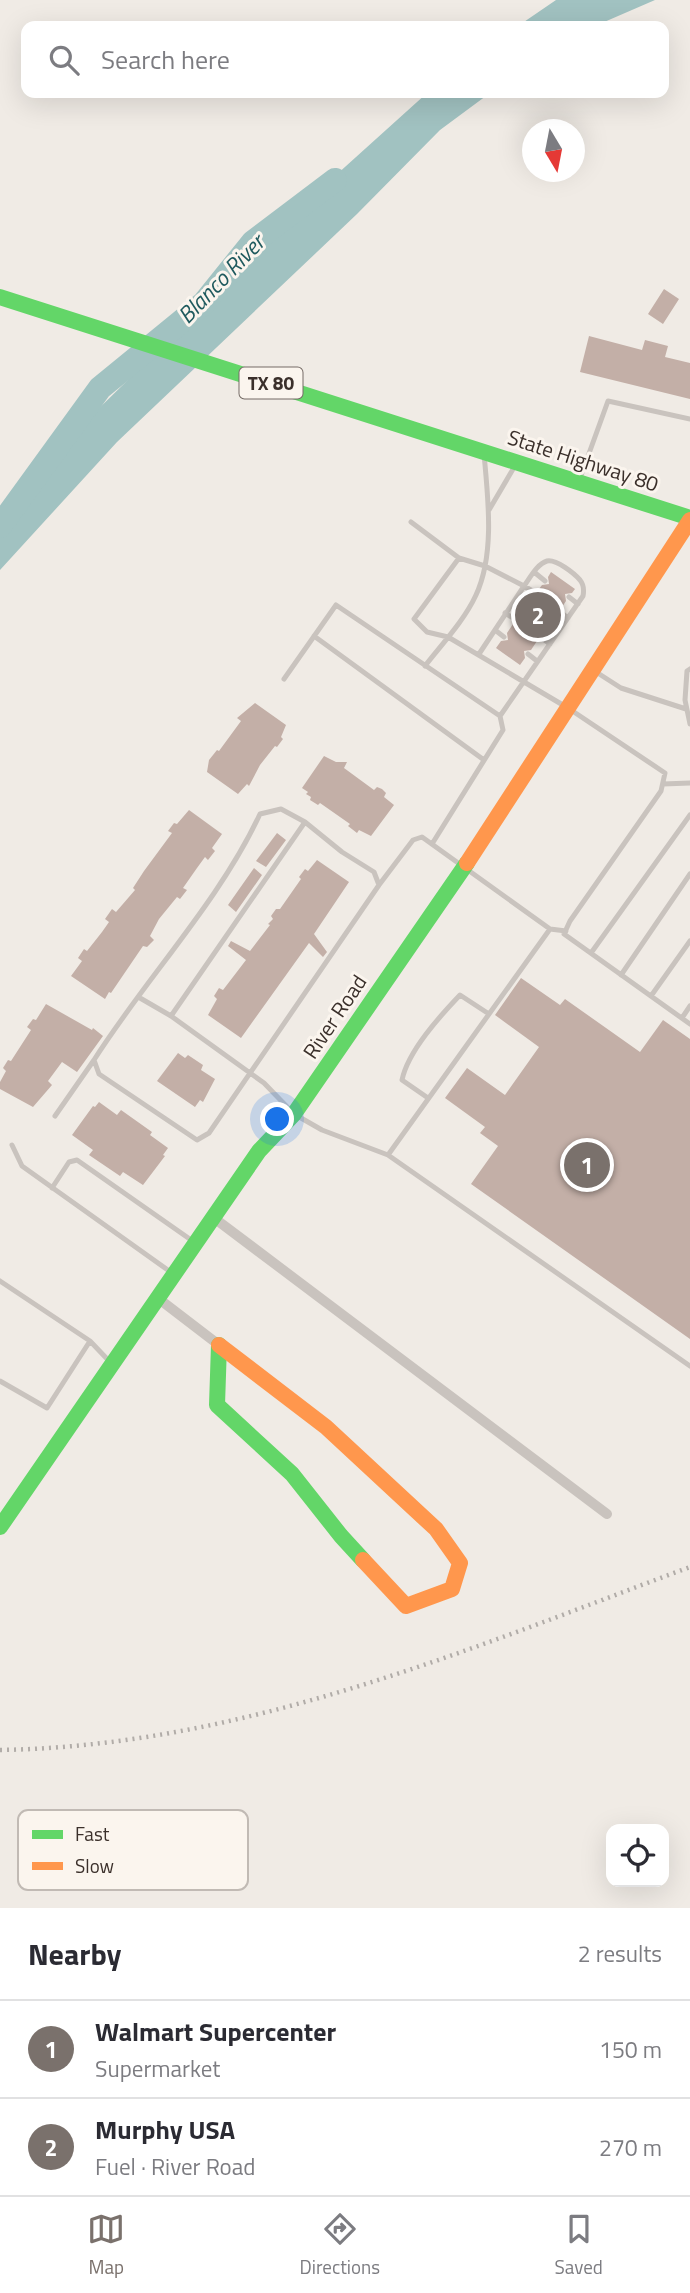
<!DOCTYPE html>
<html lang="en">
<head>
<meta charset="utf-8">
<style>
  :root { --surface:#fff; --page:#f2f2f3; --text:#2b2b33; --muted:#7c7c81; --line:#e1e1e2; --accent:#7a716c }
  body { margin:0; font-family:"Titillium Web",sans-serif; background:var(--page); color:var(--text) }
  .controls { position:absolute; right:21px; bottom:21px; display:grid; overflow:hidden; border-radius:14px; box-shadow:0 7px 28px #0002 }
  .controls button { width:63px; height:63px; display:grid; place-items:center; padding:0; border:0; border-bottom:2px solid var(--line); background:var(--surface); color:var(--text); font:35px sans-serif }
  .compass { position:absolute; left:522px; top:119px; width:63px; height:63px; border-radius:50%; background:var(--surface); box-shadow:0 7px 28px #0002; rotate:170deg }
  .you { position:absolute; left:278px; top:1120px; width:24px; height:24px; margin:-18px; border:5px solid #fff; border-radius:50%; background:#1a73e8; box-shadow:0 0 0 10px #1a73e833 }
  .badge { display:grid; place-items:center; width:46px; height:46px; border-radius:50%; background:var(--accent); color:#fff; font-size:23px; font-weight:700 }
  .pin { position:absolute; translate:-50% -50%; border:4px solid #fff; box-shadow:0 2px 7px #0006 }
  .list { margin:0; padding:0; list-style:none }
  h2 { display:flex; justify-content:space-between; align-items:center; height:91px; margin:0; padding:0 28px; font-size:30px }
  h2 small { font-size:23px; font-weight:400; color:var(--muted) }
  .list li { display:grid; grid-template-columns:46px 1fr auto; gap:21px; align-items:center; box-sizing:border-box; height:98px; padding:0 28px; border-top:2px solid var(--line) }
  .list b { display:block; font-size:26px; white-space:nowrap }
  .list p { margin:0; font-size:23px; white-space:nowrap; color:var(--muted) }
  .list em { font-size:23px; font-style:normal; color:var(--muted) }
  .icon { flex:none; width:38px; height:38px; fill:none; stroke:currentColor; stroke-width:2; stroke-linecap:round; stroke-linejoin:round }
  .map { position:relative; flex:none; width:690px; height:1908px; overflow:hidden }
  .search { position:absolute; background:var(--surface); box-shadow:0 7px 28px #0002; left:21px; right:21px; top:21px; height:77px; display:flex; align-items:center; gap:18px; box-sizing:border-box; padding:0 24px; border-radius:14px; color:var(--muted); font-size:26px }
  .sheet { height:287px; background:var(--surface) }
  nav { display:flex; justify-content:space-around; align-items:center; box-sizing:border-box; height:98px; border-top:2px solid var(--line); background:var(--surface); font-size:19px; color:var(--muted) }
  nav a { display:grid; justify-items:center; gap:4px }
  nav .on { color:var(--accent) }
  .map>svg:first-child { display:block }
  .water { fill:#a1c2c1 }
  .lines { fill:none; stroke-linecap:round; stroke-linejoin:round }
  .river { stroke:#a1c2c1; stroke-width:24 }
  .building { fill:#c3afa7 }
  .lane { stroke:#c9c3be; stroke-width:5 }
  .street { stroke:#c9c3be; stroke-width:10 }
  .fast { stroke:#63d668; stroke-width:16 }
  .slow { stroke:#ff974d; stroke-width:16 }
  .rail { stroke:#b1aca8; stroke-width:4.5; stroke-dasharray:2 5; stroke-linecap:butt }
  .labels { text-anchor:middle; stroke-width:6; stroke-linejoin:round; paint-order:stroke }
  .shield { fill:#fbf5ee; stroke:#756b66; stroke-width:2 }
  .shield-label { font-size:19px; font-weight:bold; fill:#3b302b }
  .street-label { font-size:21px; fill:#3b302b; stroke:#fbf5ee }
  .water-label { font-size:23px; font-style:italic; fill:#1f5a5e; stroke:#fbf5ee }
  .key { fill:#fbf5ee; stroke:#c1bab4; stroke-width:2 }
  .key-label { font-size:19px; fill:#3b302b }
</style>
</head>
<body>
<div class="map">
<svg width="690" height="1908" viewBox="0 0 690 1908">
  <rect width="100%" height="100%" fill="#f0ebe5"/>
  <!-- water -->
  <path class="water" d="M556 0H655L595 26H518Z
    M427 93H490L440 130 357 214 117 442 0 570V510L39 467 227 283 264 240Z"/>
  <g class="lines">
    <!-- river -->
    <path class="river" d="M0 526 100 388 204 303 253 242 335 180"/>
  </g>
  <!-- building -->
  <path class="building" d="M664 289 679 299 663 324 648 314Z
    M589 336 642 350 645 340 668 346 665 357 690 363V399L580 372Z
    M551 572 575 589 572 593 565 594 566 601 562 607 555 608 556 615 543 633H536L537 641 531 650 524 651 525 658 520 665 496 648 501 641 508 640 507 633 513 624 520 623 519 616 533 597 540 596 539 589 542 585 549 584 548 577Z
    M255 703 286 725 281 737 283 739 277 747 275 746 260 765 249 786 247 784 238 794 207 772 209 760 217 750 219 751 241 721 237 718Z
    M324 756 336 762H347L344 768 374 790 377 787 382 789 386 793 384 797 394 805 371 836 359 830 357 833 348 826 350 824 320 803 318 805 310 800 311 797 306 794 308 792 302 788Z
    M189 810 222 834 212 848 215 851 208 860 205 857 197 868 183 888 187 890 180 899 177 897 159 919 150 936 154 940 147 947 143 946 111 993 109 992 105 999 71 976 82 961 78 958 84 949 87 951 102 932 109 922 105 919 112 909 116 912 135 890 133 888 144 871 172 833 168 831 174 823 177 824Z
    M277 833 286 840 266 867 256 861Z
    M317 860 349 882 314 934 327 952 323 957 309 943 241 1038 208 1015 217 999 214 996 219 988 223 990 246 960 228 946 231 941 250 951 270 925 268 924 273 919 271 916 276 909H280L301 879 299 877 305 869 308 871Z
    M254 868 262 875 236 912 228 905Z
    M521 978 560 1005 565 999 640 1052 663 1020 690 1039V1339L471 1184 498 1146 480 1133 485 1127 445 1098 467 1068 505 1095 539 1047 495 1015Z
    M46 1004 92 1030 93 1028 103 1036 77 1072 62 1062 48 1081 52 1085 33 1107 0 1089V1082L6 1071 3 1068 8 1060 11 1061 31 1030 27 1027 33 1019 36 1020Z
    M178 1053 185 1058 188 1055 203 1065 201 1070 215 1079 203 1102 200 1100 195 1107 157 1081Z
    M99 1102 117 1115 121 1110 152 1132 150 1135 168 1148 163 1155 165 1156 143 1185 123 1172 120 1176 89 1155 93 1150 72 1135 93 1106 95 1107Z"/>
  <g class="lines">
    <!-- lane -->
    <path class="lane" d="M579 481 608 401 690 419
      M489 510 516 464
      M459 558 414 619 427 632 448 637 568 708 665 773 661 791 570 921 564 934 690 1024
      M534 572 545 581
      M569 597 578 604
      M559 611 568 618
      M505 613 516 620
      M495 630 504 637
      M314 636 484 760
      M540 637 550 644
      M479 654 524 586 536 593
      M528 654 537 661
      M425 666C442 644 464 621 476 595 495 554 488 498 484 454
      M690 669 687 671 685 700 690 724
      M593 670 621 688 686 709
      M284 679 336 605 500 716 583 596C584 591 584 585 580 580 574 573 556 559 547 561 537 564 530 578 524 586L485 566 459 558 411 522
      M663 784 690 783
      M281 809 305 822 342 852 374 872 379 885 209 1133 197 1140 99 1074 94 1060C146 978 219 902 260 814Z
      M432 844 503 730 500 716
      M379 885 413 840 422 837 550 929
      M566 931 550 929 388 1155 690 1366
      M591 953 690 815
      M621 975 690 874
      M651 996 690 941
      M140 998 171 1016 264 1083 294 1114 322 1130 388 1155
      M171 1016 305 822
      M682 1018 690 1006
      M428 1098 402 1080C408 1051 440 1016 460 995L489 1014
      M55 1116 94 1060
      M12 1145 22 1166 172 1273
      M52 1188 69 1162 77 1160 194 1242
      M0 1281 90 1341 110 1362
      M0 1381 47 1408 90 1341"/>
    <!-- street -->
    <path class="street" d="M214 1218 607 1514
      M159 1299 219 1345"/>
    <!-- fast -->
    <path class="fast" d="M0 297 690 518
      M219 1345 217 1405 292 1474 341 1536 363 1560
      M0 1527 259 1151 294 1114 467 863"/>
    <!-- slow -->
    <path class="slow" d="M467 863 690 520
      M219 1345 326 1427 436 1529 460 1563 452 1589 406 1606 363 1560"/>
    <!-- rail -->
    <path class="rail" d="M0 1750C243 1746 466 1650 690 1567"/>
  </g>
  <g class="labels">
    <!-- shield labels -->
    <rect class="shield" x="239.5" y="367.5" width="63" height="31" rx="5"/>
    <g class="shield-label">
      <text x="271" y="390">TX 80</text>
    </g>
    <!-- street labels -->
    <g class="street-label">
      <text transform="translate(583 461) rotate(18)" y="7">State Highway 80</text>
      <text transform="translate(335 1017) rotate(-56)" y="7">River Road</text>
    </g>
    <!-- water labels -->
    <g class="water-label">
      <text transform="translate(221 279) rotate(-46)" y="8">Blanco River</text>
    </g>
  </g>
  <!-- legend -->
  <rect x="18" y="1810" width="230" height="80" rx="10" class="key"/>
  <rect x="32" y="1830" width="31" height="9" fill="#63d668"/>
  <rect x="32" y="1862" width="31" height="8" fill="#ff974d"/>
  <g class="key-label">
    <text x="75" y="1841">Fast</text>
    <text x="75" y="1873">Slow</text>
  </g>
</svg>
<div class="controls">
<button><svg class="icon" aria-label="locate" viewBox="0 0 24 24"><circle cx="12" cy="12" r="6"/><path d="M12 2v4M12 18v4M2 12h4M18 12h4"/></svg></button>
</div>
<svg class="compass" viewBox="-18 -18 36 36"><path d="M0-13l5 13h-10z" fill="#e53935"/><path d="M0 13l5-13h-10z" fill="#7c7c81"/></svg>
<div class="you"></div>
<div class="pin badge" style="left:587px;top:1165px">1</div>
<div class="pin badge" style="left:538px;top:615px">2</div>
<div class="search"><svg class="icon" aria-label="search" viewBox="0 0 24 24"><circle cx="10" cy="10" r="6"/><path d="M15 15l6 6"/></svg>Search here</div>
</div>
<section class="sheet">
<h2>Nearby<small>2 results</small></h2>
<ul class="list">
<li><span class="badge">1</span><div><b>Walmart Supercenter</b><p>Supermarket</p></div><em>150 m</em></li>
<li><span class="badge">2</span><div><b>Murphy USA</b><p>Fuel · River Road</p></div><em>270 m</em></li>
</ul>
</section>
<nav>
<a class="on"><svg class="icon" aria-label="map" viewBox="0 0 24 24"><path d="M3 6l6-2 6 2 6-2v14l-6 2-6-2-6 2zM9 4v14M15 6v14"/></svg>Map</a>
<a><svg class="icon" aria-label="directions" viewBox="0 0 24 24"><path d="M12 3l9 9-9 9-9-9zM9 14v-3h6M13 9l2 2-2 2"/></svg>Directions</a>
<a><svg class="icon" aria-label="saved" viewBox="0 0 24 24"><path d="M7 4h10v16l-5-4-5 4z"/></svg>Saved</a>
</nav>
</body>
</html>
